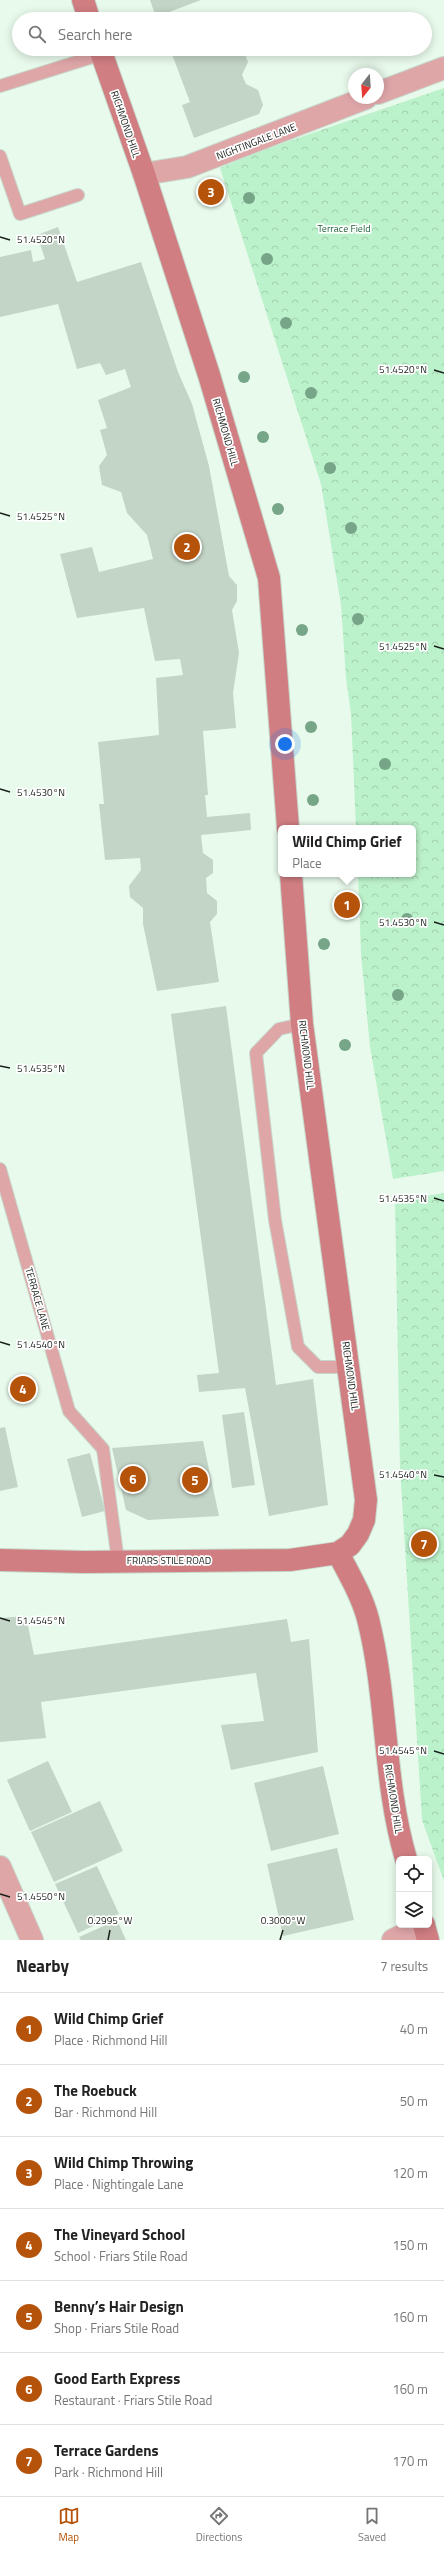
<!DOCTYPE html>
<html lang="en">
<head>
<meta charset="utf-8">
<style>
  :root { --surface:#fff; --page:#f6f6f6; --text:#222; --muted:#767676; --line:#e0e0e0; --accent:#b45309 }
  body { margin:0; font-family:"Titillium Web",sans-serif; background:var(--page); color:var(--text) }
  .controls { position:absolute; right:12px; bottom:12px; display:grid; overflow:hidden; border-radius:6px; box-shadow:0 2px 10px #0003 }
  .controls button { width:36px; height:36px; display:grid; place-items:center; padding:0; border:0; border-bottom:1px solid var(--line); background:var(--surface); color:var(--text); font:20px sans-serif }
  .compass { position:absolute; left:348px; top:68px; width:36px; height:36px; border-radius:50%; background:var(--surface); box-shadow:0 2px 10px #0003; rotate:197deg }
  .you { position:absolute; left:285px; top:744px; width:14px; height:14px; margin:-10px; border:3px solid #fff; border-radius:50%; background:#1a73e8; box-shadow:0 0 0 6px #1a73e833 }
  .badge { display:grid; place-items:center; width:26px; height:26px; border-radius:50%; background:var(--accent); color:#fff; font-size:13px; font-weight:700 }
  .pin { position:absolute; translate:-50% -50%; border:2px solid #fff; box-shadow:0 1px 4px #0006 }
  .popup { position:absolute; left:278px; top:825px; width:138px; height:52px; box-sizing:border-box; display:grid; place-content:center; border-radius:6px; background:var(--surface); filter:drop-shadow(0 1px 3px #0005); font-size:13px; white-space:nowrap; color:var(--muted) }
  .popup b { font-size:15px; color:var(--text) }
  .popup::after { content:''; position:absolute; left:50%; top:100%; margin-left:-8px; border:8px solid transparent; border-top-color:var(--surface) }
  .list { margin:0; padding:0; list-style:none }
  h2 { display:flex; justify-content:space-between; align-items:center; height:52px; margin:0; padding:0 16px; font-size:17px }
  h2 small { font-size:13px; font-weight:400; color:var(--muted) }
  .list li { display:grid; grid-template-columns:26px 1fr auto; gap:12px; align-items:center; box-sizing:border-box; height:72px; padding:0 16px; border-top:1px solid var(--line) }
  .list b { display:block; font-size:15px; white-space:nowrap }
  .list p { margin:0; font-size:13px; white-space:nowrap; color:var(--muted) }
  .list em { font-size:13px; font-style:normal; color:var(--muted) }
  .icon { flex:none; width:22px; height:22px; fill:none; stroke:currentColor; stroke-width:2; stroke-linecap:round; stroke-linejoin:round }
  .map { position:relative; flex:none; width:444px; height:1940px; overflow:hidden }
  .search { position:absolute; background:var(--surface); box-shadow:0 2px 10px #0003; left:12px; right:12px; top:12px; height:44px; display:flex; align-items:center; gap:10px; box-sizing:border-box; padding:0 14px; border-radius:22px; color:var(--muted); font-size:15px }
  .sheet { height:556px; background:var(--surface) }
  nav { display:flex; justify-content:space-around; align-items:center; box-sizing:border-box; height:56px; border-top:1px solid var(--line); background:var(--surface); font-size:11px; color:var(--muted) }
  nav a { display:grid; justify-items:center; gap:2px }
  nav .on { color:var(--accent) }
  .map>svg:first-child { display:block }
  .park { fill:url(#park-crowns) }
  .building { fill:#c3d5c7 }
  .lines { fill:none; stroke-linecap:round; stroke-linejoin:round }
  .service-casing { stroke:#c7d7ca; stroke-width:14 }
  .minor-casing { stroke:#c7d7ca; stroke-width:24 }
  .secondary-casing { stroke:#c7d7ca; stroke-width:24 }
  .service { stroke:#dfa6a8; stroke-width:12 }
  .minor { stroke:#dfa6a8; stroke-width:22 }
  .secondary { stroke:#d07e82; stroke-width:22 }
  .tree { fill:#77a588 }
  .ticks { fill:none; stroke:#191f1a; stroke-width:1.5 }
  .labels { text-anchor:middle; stroke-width:3.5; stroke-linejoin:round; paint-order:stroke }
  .street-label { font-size:10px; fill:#191f1a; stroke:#fff }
  .park-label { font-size:10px; fill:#1a5f36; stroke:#fff }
  .ticks-label { font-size:10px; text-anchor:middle; fill:#191f1a; stroke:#fff; stroke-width:3.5; stroke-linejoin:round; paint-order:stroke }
</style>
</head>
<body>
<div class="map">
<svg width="444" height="1940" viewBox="0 0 444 1940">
  <defs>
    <pattern id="park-crowns" width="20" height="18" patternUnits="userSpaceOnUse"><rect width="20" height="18" fill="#bcf2cb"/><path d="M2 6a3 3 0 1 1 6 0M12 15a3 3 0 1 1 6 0" fill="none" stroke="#a1cfae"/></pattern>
  </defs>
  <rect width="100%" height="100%" fill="#e8faec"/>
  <!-- park -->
  <path class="park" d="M444 88V1171L393 1179 370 1047 361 954 358 874H413V828H356L351 714 346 678 341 605 321 484 220 168 254 153Z
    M444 1193V1881L422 1820 400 1468 395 1201Z"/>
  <!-- building -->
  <path class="building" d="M150 0H201L156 17Z
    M170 49H243L248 62 242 75 246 84 258 90 263 105 259 114 194 138 182 105 190 102Z
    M58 227 77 282 141 262 178 372 192 404 209 466 229 576 237 585V601L232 610 239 653 233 693 236 728 203 731 208 795H205L207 817 250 813 251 830 201 835 203 853 213 860V873L206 878 207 893 217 901V914L210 922 219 982 157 991 143 924V908L130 897 129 886 141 870 140 858 105 860 99 804H104L98 742 159 735 156 678 183 675 180 659 155 661 144 608 77 618 60 554 92 547 99 572 153 559 147 535 127 513 121 492 102 485 99 466 107 455 100 430 107 428 98 400 131 387 125 369 106 375 100 363 77 369 58 304 0 317V257L31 250 33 262 45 259 37 235Z
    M226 1006 276 1385 313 1379 328 1505 269 1516 245 1388 199 1392 197 1375 219 1373 171 1014Z
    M244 1412 255 1485 232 1488 222 1415Z
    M5 1427 18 1487 0 1491V1428Z
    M203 1441 219 1516 148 1520 126 1510 112 1448Z
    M90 1453 105 1511 82 1517 67 1459Z
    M26 1616 34 1655 287 1619 291 1642 309 1639 318 1752 231 1770 221 1725 264 1721 256 1673 41 1702 46 1738 0 1742V1618Z
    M48 1761 72 1812 30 1831 7 1780Z
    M323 1766 339 1834 271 1851 254 1783Z
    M100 1801 123 1851 54 1882 31 1832Z
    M337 1848 354 1920 283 1936 267 1864Z
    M97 1866 119 1914 78 1933 55 1884Z
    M117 1920 126 1940H81L79 1937Z"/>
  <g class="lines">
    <!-- service casing -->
    <g class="service-casing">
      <path id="service" d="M0 86 102 54
        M0 156 20 214 78 195
        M302 1024 279 1029 256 1053 275 1220 298 1347 318 1367H350
        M0 1169 69 1411 103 1449 118 1561"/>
    </g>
    <!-- minor casing -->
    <g class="minor-casing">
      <path id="minor" d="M378 93 444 68
        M144 174 187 167 366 98
        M0 1867 32 1940
        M393 1940 424 1925"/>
    </g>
    <!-- secondary casing -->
    <g class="secondary-casing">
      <path id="secondary" d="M83 0 89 19
        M100 49 144 174 209 375 269 578 288 828
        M338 1553C349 1574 362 1596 368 1619 388 1698 383 1781 406 1859
        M0 1560 84 1562 290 1560 338 1553 350 1545 358 1534 364 1520 366 1500 302 1024 291 874
        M424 1925 428 1940"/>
    </g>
    <!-- service -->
    <use href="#service" class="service"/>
    <!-- minor -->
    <use href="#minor" class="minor"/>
    <!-- secondary -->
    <use href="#secondary" class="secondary"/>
  </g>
  <!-- trees -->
  <g class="tree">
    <circle cx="249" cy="198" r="6"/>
    <circle cx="267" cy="259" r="6"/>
    <circle cx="286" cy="323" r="6"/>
    <circle cx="244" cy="377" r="6"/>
    <circle cx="311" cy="393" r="6"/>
    <circle cx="263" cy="437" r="6"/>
    <circle cx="330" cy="468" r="6"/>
    <circle cx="278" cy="509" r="6"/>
    <circle cx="351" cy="528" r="6"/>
    <circle cx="358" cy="619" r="6"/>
    <circle cx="302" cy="630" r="6"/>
    <circle cx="311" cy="727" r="6"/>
    <circle cx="385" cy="764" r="6"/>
    <circle cx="313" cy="800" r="6"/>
    <circle cx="407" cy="919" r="6"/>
    <circle cx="324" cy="944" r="6"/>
    <circle cx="398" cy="995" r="6"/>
    <circle cx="345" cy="1045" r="6"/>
  </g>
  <!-- ticks -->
  <path class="ticks" d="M0 237 10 240M434 370 444 373M0 513 10 516M434 646 444 649M0 789 10 792M434 922 444 925M0 1066 10 1068M434 1198 444 1201M0 1342 10 1345M434 1475 444 1477M0 1618 10 1621M434 1751 444 1754M0 1894 10 1897M108 1940 110 1930M280 1940 283 1930"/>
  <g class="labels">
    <!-- street labels -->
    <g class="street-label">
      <text transform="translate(126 124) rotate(71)" y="4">RICHMOND HILL</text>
      <text transform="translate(256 141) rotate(-21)" y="4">NIGHTINGALE LANE</text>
      <text transform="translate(226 432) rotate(74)" y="4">RICHMOND HILL</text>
      <text transform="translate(307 1055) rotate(83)" y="4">RICHMOND HILL</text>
      <text transform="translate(38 1299) rotate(74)" y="4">TERRACE LANE</text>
      <text transform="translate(351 1376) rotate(82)" y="4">RICHMOND HILL</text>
      <text x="169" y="1564">FRIARS STILE ROAD</text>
      <text transform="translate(394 1799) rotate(81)" y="4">RICHMOND HILL</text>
    </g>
    <!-- park labels -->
    <g class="park-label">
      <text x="344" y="232">Terrace Field</text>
    </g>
  </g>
  <g class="ticks-label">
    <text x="41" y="243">51.4520°N</text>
    <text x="403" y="373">51.4520°N</text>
    <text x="41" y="520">51.4525°N</text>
    <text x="403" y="650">51.4525°N</text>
    <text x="41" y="796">51.4530°N</text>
    <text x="403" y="926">51.4530°N</text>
    <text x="41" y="1072">51.4535°N</text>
    <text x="403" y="1202">51.4535°N</text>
    <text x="41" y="1348">51.4540°N</text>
    <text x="403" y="1478">51.4540°N</text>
    <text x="41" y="1624">51.4545°N</text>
    <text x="403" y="1754">51.4545°N</text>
    <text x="41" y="1900">51.4550°N</text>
    <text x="110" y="1924">0.2995°W</text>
    <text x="283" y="1924">0.3000°W</text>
  </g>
</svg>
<div class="controls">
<button><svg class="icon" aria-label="locate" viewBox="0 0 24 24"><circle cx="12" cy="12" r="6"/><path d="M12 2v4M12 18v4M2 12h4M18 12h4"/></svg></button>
<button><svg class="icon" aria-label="layers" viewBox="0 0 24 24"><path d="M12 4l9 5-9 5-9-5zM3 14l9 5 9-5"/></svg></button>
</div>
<svg class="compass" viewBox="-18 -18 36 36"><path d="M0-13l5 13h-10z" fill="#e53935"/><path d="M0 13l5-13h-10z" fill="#767676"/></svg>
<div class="you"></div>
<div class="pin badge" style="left:347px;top:905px">1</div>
<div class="popup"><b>Wild Chimp Grief</b>Place</div>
<div class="pin badge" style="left:187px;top:547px">2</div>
<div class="pin badge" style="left:211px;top:192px">3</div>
<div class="pin badge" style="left:23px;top:1389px">4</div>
<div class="pin badge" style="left:195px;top:1480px">5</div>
<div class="pin badge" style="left:133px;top:1479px">6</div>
<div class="pin badge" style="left:424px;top:1544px">7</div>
<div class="search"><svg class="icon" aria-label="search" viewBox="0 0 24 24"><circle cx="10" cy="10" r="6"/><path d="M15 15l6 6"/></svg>Search here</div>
</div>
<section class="sheet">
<h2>Nearby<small>7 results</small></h2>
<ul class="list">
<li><span class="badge">1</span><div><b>Wild Chimp Grief</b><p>Place · Richmond Hill</p></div><em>40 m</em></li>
<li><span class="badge">2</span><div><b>The Roebuck</b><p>Bar · Richmond Hill</p></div><em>50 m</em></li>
<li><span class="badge">3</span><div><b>Wild Chimp Throwing</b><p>Place · Nightingale Lane</p></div><em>120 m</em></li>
<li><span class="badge">4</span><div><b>The Vineyard School</b><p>School · Friars Stile Road</p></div><em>150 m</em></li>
<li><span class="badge">5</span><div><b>Benny’s Hair Design</b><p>Shop · Friars Stile Road</p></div><em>160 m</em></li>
<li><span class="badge">6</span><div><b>Good Earth Express</b><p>Restaurant · Friars Stile Road</p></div><em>160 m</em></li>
<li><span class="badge">7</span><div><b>Terrace Gardens</b><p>Park · Richmond Hill</p></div><em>170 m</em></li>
</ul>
</section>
<nav>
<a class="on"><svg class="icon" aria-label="map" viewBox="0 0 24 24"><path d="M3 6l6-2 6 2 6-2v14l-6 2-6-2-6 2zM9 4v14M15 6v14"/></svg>Map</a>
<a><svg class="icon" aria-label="directions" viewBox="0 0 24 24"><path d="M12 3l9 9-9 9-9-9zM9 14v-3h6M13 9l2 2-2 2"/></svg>Directions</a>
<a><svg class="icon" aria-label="saved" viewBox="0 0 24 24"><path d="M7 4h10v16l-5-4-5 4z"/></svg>Saved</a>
</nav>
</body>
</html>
